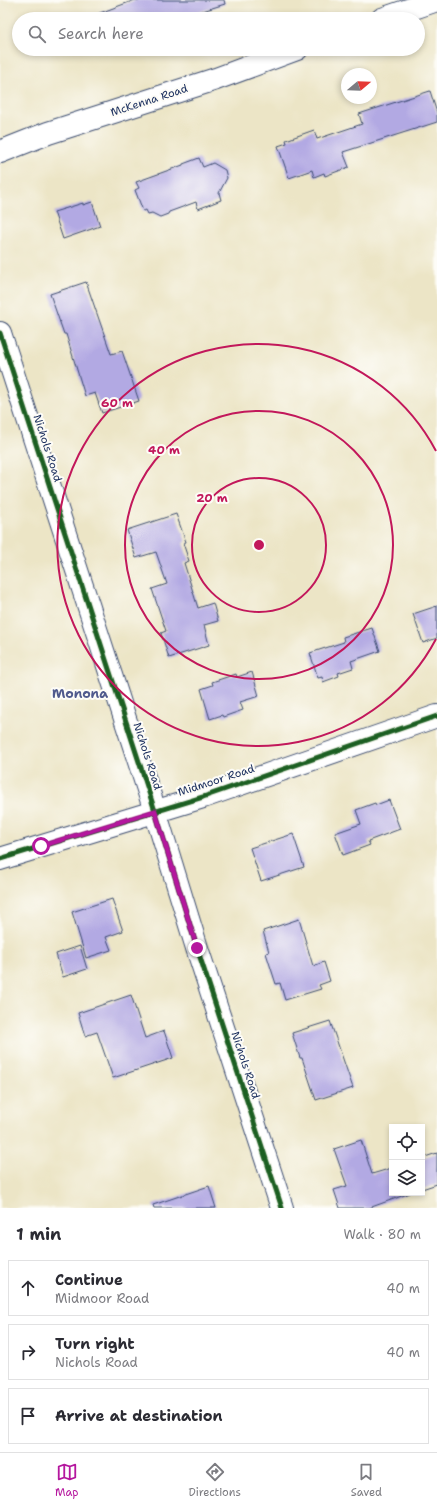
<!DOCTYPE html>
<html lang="en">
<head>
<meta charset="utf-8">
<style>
  :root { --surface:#fff; --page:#f2f2f3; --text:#2b2b33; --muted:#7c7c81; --line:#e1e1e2; --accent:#b5179e }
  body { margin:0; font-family:"Shantell Sans",sans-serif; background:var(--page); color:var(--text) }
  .controls { position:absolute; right:12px; bottom:12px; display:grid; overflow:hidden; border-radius:0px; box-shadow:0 2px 6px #0003 }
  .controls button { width:36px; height:36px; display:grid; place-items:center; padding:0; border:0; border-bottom:1px solid var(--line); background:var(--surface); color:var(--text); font:20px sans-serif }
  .compass { position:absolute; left:341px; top:68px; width:36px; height:36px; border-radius:50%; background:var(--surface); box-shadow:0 2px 6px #0003; rotate:71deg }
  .stop { position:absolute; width:12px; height:12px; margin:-9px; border:3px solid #b5179e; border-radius:50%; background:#fff }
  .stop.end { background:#b5179e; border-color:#fff; box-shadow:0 1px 4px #0008 }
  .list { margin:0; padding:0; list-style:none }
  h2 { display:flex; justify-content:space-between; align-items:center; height:52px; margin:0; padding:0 16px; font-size:17px }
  h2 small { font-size:13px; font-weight:400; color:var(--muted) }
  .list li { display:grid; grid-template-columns:26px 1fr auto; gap:12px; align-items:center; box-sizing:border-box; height:56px; margin:0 8px 8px; padding:0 8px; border:1px solid var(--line); border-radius:0px }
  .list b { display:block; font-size:15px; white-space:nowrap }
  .list p { margin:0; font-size:13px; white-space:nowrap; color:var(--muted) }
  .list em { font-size:13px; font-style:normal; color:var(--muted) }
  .icon { flex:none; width:22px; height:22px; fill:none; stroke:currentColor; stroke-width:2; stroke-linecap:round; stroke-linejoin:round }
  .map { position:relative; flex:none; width:437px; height:1208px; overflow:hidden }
  .search { position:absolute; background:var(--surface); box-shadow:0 2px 6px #0003; left:12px; right:12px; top:12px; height:44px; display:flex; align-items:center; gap:10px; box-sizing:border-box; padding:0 14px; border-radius:22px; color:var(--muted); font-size:15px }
  .sheet { height:244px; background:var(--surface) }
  nav { display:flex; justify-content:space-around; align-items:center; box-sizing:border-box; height:56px; border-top:1px solid var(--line); background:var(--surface); font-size:11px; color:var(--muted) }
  nav a { display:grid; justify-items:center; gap:2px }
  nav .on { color:var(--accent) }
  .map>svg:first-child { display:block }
  .building { fill:#b2a9e3 }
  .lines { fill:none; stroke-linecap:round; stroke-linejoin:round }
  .street-casing { stroke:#3a4a6e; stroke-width:24 }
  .secondary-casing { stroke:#3a4a6e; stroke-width:24 }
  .street { stroke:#fff; stroke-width:22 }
  .secondary { stroke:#fff; stroke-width:22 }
  .cycleway-casing { stroke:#fdfcf7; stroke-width:8 }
  .cycleway { stroke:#1b5e20; stroke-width:5 }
  .route { stroke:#b5179e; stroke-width:5 }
  .ring { fill:none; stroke:#c2185b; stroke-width:2 }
  .labels { text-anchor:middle; stroke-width:4; stroke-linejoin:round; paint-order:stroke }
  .street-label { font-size:11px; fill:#1b2f5e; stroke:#fdfcf7 }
  .quarter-label { font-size:13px; font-weight:bold; fill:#505a8d; stroke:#fdfcf7 }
  .centre { fill:#c2185b; stroke:#fdfcf7; stroke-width:2 }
  .ring-label { font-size:12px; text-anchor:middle; font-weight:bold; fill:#c2185b; stroke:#fdfcf7; stroke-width:4; stroke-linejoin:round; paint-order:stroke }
</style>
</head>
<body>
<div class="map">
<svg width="437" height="1208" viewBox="0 0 437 1208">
  <rect width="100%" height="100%" fill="#fdfcf7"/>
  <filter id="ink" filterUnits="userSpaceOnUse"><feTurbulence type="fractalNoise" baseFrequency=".025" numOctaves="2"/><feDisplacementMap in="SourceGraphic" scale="8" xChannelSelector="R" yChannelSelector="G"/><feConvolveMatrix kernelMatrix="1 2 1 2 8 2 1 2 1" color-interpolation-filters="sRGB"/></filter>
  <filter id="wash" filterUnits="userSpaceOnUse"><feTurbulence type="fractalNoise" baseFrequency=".012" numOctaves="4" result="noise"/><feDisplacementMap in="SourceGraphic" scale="16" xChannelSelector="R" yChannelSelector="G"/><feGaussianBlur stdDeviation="0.9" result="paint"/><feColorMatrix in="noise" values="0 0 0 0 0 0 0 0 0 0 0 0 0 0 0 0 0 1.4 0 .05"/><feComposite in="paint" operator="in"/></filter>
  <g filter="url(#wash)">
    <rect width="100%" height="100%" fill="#ece5c6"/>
    <g id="blocks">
      <!-- building -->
      <path class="building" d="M135 0H224L225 4 177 19H99L97 14Z
        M430 91 437 113V122L343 152 349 167 325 176 324 173 314 177 312 170 289 178 278 146 287 143 286 140 314 130 317 139 362 124 359 114Z
        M199 158 203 167 213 163 225 170 227 178 219 193 221 200 198 209 196 202 169 212 168 214 160 217 152 213 148 214 146 210 143 211 135 190 139 188 136 182 183 165V164Z
        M92 202 100 226 63 239 54 212 83 203V205Z
        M86 282 111 354 122 351 139 401 102 413 95 393 85 396 66 334H64L50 294Z
        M176 514 186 542 183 543 189 561 184 563 198 608 213 603 218 621 204 625 209 645 169 658 161 633 166 631 152 589 167 584 156 552 136 558 127 530Z
        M437 606V638L423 643 413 614Z
        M372 628 380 651 351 661 353 668 338 673 339 676 323 682 322 677 318 678 310 653 344 642 343 637Z
        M252 672 259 696 240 702 243 710 223 717 222 715 210 719 201 689 213 685 212 682 236 674 237 677Z
        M389 800 400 829 368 841 370 845 343 855 335 833 361 824 356 810 375 803 376 805Z
        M293 834 304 867 261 881 250 848Z
        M112 899 123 931 106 937 111 950 86 958 72 912Z
        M299 919 313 966 324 962 330 981 319 985 321 989 285 1000 280 983 276 984 266 953 269 952 263 931Z
        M80 946 87 969 63 977 56 954Z
        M131 995 145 1038 164 1031 173 1058 113 1078 97 1032 85 1036 78 1013Z
        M330 1021 353 1088 316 1100 302 1058H300L292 1033Z
        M361 1140 372 1174 392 1168V1193H410L369 1208H340L334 1190 347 1186 334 1149Z
        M437 1153V1184L422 1189V1158Z
        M209 1186 216 1208H154L153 1205Z"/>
    </g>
  </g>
  <g filter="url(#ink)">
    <use href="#blocks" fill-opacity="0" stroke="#3a4a6e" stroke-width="1"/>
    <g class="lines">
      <!-- street casing -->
      <g class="street-casing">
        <path id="street" d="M382 19 437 0
          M0 152 48 133 216 79 297 49
          M0 859 203 797 437 716"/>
      </g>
      <!-- secondary casing -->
      <g class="secondary-casing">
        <path id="secondary" d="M0 333 155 811 197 948 282 1208"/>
      </g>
      <!-- street -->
      <use href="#street" class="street"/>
      <!-- secondary -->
      <use href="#secondary" class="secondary"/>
      <!-- cycleway casing -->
      <g class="cycleway-casing">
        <path id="cycleway" d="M0 333 155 811 197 948 282 1208
          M0 859 203 797 437 716"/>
      </g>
      <!-- cycleway -->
      <use href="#cycleway" class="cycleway"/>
    </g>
  </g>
  <g class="lines" filter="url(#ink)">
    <!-- route -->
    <path class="route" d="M41 846 155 811 197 948"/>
  </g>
  <!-- distance rings -->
  <g class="ring">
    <circle cx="259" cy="545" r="67"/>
    <circle cx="259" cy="545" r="134"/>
    <path d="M436 639A201 201 0 1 1 436 451"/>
  </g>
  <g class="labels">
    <!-- street labels -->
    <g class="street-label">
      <text transform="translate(149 100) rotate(-18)" y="4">McKenna Road</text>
      <text transform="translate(48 448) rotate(72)" y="4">Nichols Road</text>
      <text transform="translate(148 756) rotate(72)" y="4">Nichols Road</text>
      <text transform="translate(216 780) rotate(-18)" y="4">Midmoor Road</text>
      <text transform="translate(246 1065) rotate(72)" y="4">Nichols Road</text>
    </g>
    <!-- quarter labels -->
    <g class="quarter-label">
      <text x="80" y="698">Monona</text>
    </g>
  </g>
  <circle cx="259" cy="545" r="6" class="centre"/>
  <g class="ring-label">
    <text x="117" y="407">60 m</text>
    <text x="164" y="454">40 m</text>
    <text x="212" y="502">20 m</text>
  </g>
</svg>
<div class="controls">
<button><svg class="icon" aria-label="locate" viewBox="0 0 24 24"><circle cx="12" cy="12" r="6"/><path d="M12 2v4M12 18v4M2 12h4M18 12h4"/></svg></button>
<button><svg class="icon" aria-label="layers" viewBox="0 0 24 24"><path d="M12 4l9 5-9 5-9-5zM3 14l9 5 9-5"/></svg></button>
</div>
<svg class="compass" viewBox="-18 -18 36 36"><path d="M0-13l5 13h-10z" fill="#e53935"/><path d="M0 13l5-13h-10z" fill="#7c7c81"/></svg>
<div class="stop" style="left:41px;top:846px"></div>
<div class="stop end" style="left:197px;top:948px"></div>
<div class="search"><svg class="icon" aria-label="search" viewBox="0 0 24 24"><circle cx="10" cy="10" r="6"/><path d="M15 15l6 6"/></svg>Search here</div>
</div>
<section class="sheet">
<h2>1 min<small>Walk · 80 m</small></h2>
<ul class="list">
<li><svg class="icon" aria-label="ahead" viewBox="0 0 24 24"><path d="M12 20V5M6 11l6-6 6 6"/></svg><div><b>Continue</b><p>Midmoor Road</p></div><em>40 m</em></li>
<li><svg class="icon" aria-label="right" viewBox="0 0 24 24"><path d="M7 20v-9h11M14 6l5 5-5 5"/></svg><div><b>Turn right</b><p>Nichols Road</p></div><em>40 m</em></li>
<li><svg class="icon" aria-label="arrive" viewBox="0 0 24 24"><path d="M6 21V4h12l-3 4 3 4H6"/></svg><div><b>Arrive at destination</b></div></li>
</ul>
</section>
<nav>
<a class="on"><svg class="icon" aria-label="map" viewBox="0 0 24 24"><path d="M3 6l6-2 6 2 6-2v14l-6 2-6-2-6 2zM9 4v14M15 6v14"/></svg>Map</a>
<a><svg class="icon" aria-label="directions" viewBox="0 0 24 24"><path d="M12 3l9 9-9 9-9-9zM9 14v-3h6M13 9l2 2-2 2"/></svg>Directions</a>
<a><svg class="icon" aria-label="saved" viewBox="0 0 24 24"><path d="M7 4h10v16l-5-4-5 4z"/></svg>Saved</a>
</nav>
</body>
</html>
